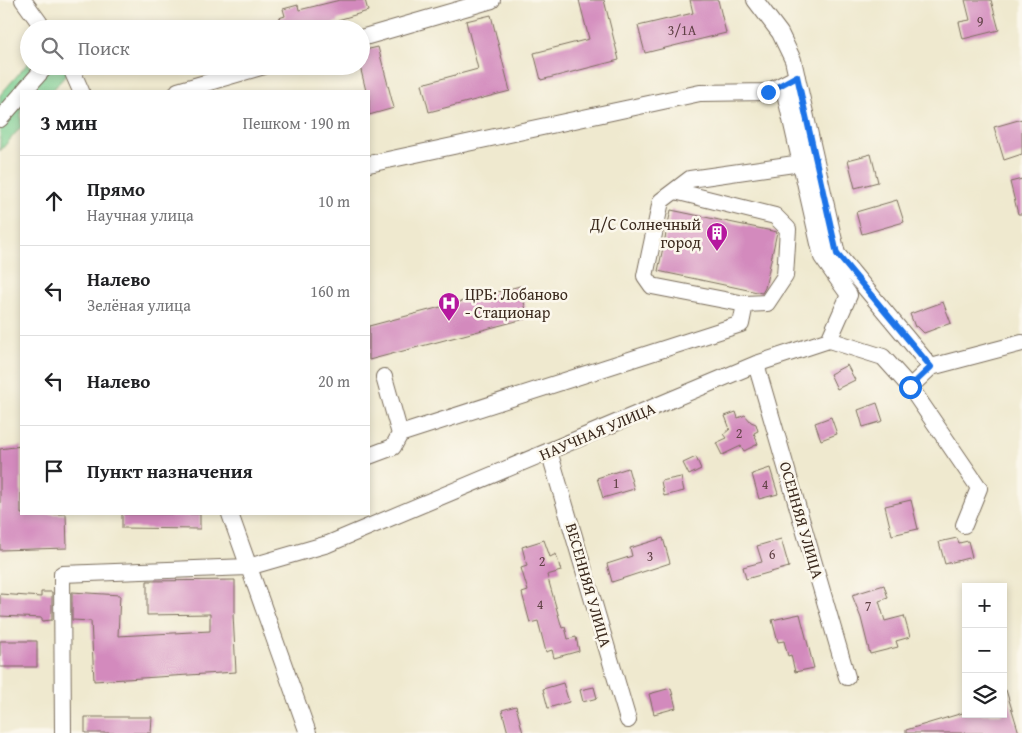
<!DOCTYPE html>
<html lang="ru">
<head>
<meta charset="utf-8">
<style>
  :root { --surface:#fff; --page:#f6f6f6; --text:#202124; --muted:#757577; --line:#e0e0e0 }
  body { margin:0; font-family:"Gentium Book Plus",serif; background:var(--page); color:var(--text) }
  .controls { position:absolute; right:15px; bottom:15px; display:grid; overflow:hidden; border-radius:0px; box-shadow:0 2px 8px #0003 }
  .controls button { width:45px; height:45px; display:grid; place-items:center; padding:0; border:0; border-bottom:1px solid var(--line); background:var(--surface); color:var(--text); font:25px sans-serif }
  .stop { position:absolute; width:15px; height:15px; margin:-11px; border:4px solid #1a73e8; border-radius:50%; background:#fff }
  .stop.end { background:#1a73e8; border-color:#fff; box-shadow:0 1px 5px #0008 }
  .list { margin:0; padding:0; list-style:none }
  h2 { display:flex; justify-content:space-between; align-items:center; height:65px; margin:0; padding:0 20px; font-size:21px }
  h2 small { font-size:16px; font-weight:400; color:var(--muted) }
  .list li { display:grid; grid-template-columns:32px 1fr auto; gap:15px; align-items:center; box-sizing:border-box; height:90px; padding:0 20px; border-top:1px solid var(--line) }
  .list b { display:block; font-size:19px; white-space:nowrap }
  .list p { margin:0; font-size:16px; white-space:nowrap; color:var(--muted) }
  .list em { font-size:16px; font-style:normal; color:var(--muted) }
  .icon { flex:none; width:28px; height:28px; fill:none; stroke:currentColor; stroke-width:2; stroke-linecap:round; stroke-linejoin:round }
  .map { position:relative; flex:none; width:1022px; height:733px; overflow:hidden }
  .search { position:absolute; background:var(--surface); box-shadow:0 2px 8px #0003; left:20px; top:20px; width:350px; height:55px; display:flex; align-items:center; gap:12px; box-sizing:border-box; padding:0 18px; border-radius:28px; color:var(--muted); font-size:19px }
  .panel { position:absolute; background:var(--surface); box-shadow:0 2px 8px #0003; left:20px; top:90px; width:350px; height:425px; border-radius:0px }
  .map>svg:first-child { display:block }
  .green { fill:#7acd90; stroke:#5a7c57 }
  .building { fill:#d38abd }
  .lines { fill:none; stroke-linecap:round; stroke-linejoin:round }
  .minor-casing { stroke:#7a6d5c; stroke-width:18 }
  .minor { stroke:#fff; stroke-width:16 }
  .route { stroke:#1a73e8; stroke-width:6 }
  .labels { text-anchor:middle; stroke-width:5; stroke-linejoin:round; paint-order:stroke }
  .number-label { font-size:14px; fill:#614246 }
  .poi-label { font-size:16px; fill:#3b2a1e; stroke:#fbf7ec; text-anchor:end }
  .street-label { font-size:16px; fill:#3b2a1e; stroke:#fbf7ec }
</style>
</head>
<body>
<div class="map">
<svg width="1022" height="733" viewBox="0 0 1022 733">
  <rect width="100%" height="100%" fill="#fbf7ec"/>
  <filter id="ink" filterUnits="userSpaceOnUse"><feTurbulence type="fractalNoise" baseFrequency=".02" numOctaves="2"/><feDisplacementMap in="SourceGraphic" scale="10" xChannelSelector="R" yChannelSelector="G"/><feConvolveMatrix kernelMatrix="1 2 1 2 8 2 1 2 1" color-interpolation-filters="sRGB"/></filter>
  <filter id="wash" filterUnits="userSpaceOnUse"><feTurbulence type="fractalNoise" baseFrequency=".0096" numOctaves="4" result="noise"/><feDisplacementMap in="SourceGraphic" scale="20" xChannelSelector="R" yChannelSelector="G"/><feGaussianBlur stdDeviation="1.12" result="paint"/><feColorMatrix in="noise" values="0 0 0 0 0 0 0 0 0 0 0 0 0 0 0 0 0 1.4 0 .05"/><feComposite in="paint" operator="in"/></filter>
  <g filter="url(#wash)">
    <rect width="100%" height="100%" fill="#efe9cf"/>
    <!-- green -->
    <path class="green" d="M29 62V66H70L71 69 52 91H21V127L0 151V95Z"/>
    <g id="blocks">
      <!-- building -->
      <path class="building" d="M340 0H365L368 11 338 20V22L311 29H282L279 18 285 16 283 9 298 5 299 10Z
        M579 0H604L619 60 541 80 534 53 589 39Z
        M690 0H718L726 33 645 53 638 26 693 13Z
        M965 0H991L999 30 963 39 959 22 970 20Z
        M491 15 510 91 429 112 422 84 478 69 466 21Z
        M378 47 394 108 369 115V91H366L360 66H361V51Z
        M1022 119V154L1004 160 994 127Z
        M871 154 878 182 855 188 848 160Z
        M1022 179V214H1018L1010 182Z
        M897 200 904 222 862 234 856 212Z
        M671 210 777 232 765 288 762 293 658 271Z
        M520 286 528 318 369 360V326Z
        M943 302 951 323 924 333 917 326 915 327 910 314Z
        M847 365 855 380 837 389 830 374Z
        M877 403 883 421 863 427 858 410Z
        M736 412 738 418 745 415 751 422 756 424 758 431 754 433 758 444 744 451 741 446 722 455 716 443 727 438 724 434 730 429 725 416Z
        M831 417 837 434 821 440 815 423Z
        M21 446V514H66L67 548 0 550V449Z
        M696 457 701 469 689 475 683 463Z
        M628 468 634 489 603 498 597 478Z
        M770 468 778 494 759 499 752 474Z
        M681 477 684 491 664 496 661 481Z
        M911 500 918 529 892 535 885 506Z
        M122 514H200V529L122 528Z
        M663 538 670 563 612 582 607 564 632 556 630 548Z
        M957 538 959 543 968 541 972 557 945 564 939 542Z
        M781 539 789 567 746 579 743 567 762 562 757 546Z
        M544 540 550 557 556 554 561 571 547 575 562 628 565 627 568 639 576 637 579 651 554 658 552 650 546 652 538 621 530 623 522 593 528 591 521 568 527 566 522 547Z
        M235 580V614H233L236 672 94 681 91 621 72 620V592L120 595 118 636 210 631V614L147 615V581Z
        M884 585 888 598 879 601 885 621 904 616 910 637 896 641 898 647 870 654 861 618 852 595Z
        M41 592H52V620L42 621V618L0 616V594L41 597Z
        M800 614 814 668 795 672 791 655 788 656 784 641 778 642 772 620Z
        M0 641H37V667H0Z
        M563 683 569 702 548 708 543 689Z
        M594 687 597 698 583 702 580 690Z
        M671 688 676 708 654 714 649 694Z
        M1003 690H1006L1019 733H906V730L966 712V714H1003Z
        M516 706 523 733H508L502 710Z
        M85 717H152L151 733H85Z"/>
    </g>
  </g>
  <g filter="url(#ink)">
    <use href="#blocks" fill-opacity="0" stroke="#7a6d5c" stroke-width="1"/>
    <g class="lines">
      <!-- minor casing -->
      <g class="minor-casing">
        <path id="minor" d="M23 0 44 29
          M755 0 780 33 793 60 837 254 931 367
          M361 38 492 0
          M70 66 81 91
          M796 78 785 93 822 257 849 295 829 340
          M24 91 46 66
          M178 91 264 66
          M0 119 21 95
          M369 164 700 93 768 92 797 77
          M675 191 775 216 788 229 785 276 767 303 745 304
          M756 364 847 677
          M910 387 979 488 964 525
          M400 434 741 324 745 304 652 286 645 276 661 201 690 179 815 161
          M549 451 628 720
          M369 456 393 447 400 434 384 377
          M230 514 308 733
          M63 733 62 574 248 567 328 544 756 364 829 340 883 357 910 387 931 367 1022 343"/>
      </g>
      <!-- minor -->
      <use href="#minor" class="minor"/>
    </g>
  </g>
  <g class="lines" filter="url(#ink)">
    <!-- route -->
    <path class="route" d="M768 92 797 76 837 254 931 367 910 387"/>
  </g>
  <!-- icons -->
  <defs>
    <g id="building-pin" transform="scale(1.125)"><path d="M0 17L-7.5 6A9.5 9.5 0 1 1 7.5 6Z" fill="#b5179e" stroke="#fbf7ec"/><path d="M-4-6H4V6H1V3H-1V6H-4ZM-2.5-4.3h1.7v1.8h-1.7ZM.8-4.3h1.7v1.8H.8ZM-2.5-1h1.7V.8h-1.7ZM.8-1h1.7V.8H.8Z" fill="#fff"/></g>
    <g id="hospital-pin" transform="scale(1.125)"><path d="M0 17L-7.5 6A9.5 9.5 0 1 1 7.5 6Z" fill="#b5179e" stroke="#fbf7ec"/><path d="M-5-5h3v3.5h4V-5h3V5h-3V1.5h-4V5h-3Z" fill="#fff"/></g>
  </defs>
  <g fill-rule="evenodd">
    <use href="#building-pin" x="717" y="233"/>
    <use href="#hospital-pin" x="449" y="303"/>
  </g>
  <g class="labels">
    <!-- number labels -->
    <g class="number-label">
      <text x="980" y="26">9</text>
      <text x="682" y="35">3/1А</text>
      <text x="739" y="438">2</text>
      <text x="616" y="488">1</text>
      <text x="765" y="489">4</text>
      <text x="772" y="559">6</text>
      <text x="650" y="561">3</text>
      <text x="542" y="566">2</text>
      <text x="540" y="609">4</text>
      <text x="868" y="611">7</text>
    </g>
    <!-- poi labels -->
    <g class="poi-label">
      <text x="701" y="230">Д/С Солнечный<tspan x="701" dy="18">город</tspan></text>
      <text x="465" y="300" text-anchor="start">ЦРБ: Лобаново<tspan x="465" dy="18">- Стационар</tspan></text>
    </g>
    <!-- street labels -->
    <g class="street-label">
      <text transform="translate(597 431) rotate(-23)" y="6">НАУЧНАЯ УЛИЦА</text>
      <text transform="translate(802 520) rotate(74)" y="6">ОСЕННЯЯ УЛИЦА</text>
      <text transform="translate(589 585) rotate(74)" y="6">ВЕСЕННЯЯ УЛИЦА</text>
    </g>
  </g>
</svg>
<div class="controls">
<button>+</button>
<button>−</button>
<button><svg class="icon" aria-label="layers" viewBox="0 0 24 24"><path d="M12 4l9 5-9 5-9-5zM3 14l9 5 9-5"/></svg></button>
</div>
<div class="stop" style="left:910px;top:387px"></div>
<div class="stop end" style="left:768px;top:92px"></div>
<div class="search"><svg class="icon" aria-label="search" viewBox="0 0 24 24"><circle cx="10" cy="10" r="6"/><path d="M15 15l6 6"/></svg>Поиск</div>
<section class="panel">
<h2>3 мин<small>Пешком · 190 m</small></h2>
<ul class="list">
<li><svg class="icon" aria-label="ahead" viewBox="0 0 24 24"><path d="M12 20V5M6 11l6-6 6 6"/></svg><div><b>Прямо</b><p>Научная улица</p></div><em>10 m</em></li>
<li><svg class="icon" aria-label="left" viewBox="0 0 24 24"><path d="M17 20v-9H6M10 6l-5 5 5 5"/></svg><div><b>Налево</b><p>Зелёная улица</p></div><em>160 m</em></li>
<li><svg class="icon" aria-label="left" viewBox="0 0 24 24"><path d="M17 20v-9H6M10 6l-5 5 5 5"/></svg><div><b>Налево</b></div><em>20 m</em></li>
<li><svg class="icon" aria-label="arrive" viewBox="0 0 24 24"><path d="M6 21V4h12l-3 4 3 4H6"/></svg><div><b>Пункт назначения</b></div></li>
</ul>
</section>
</div>
</body>
</html>
